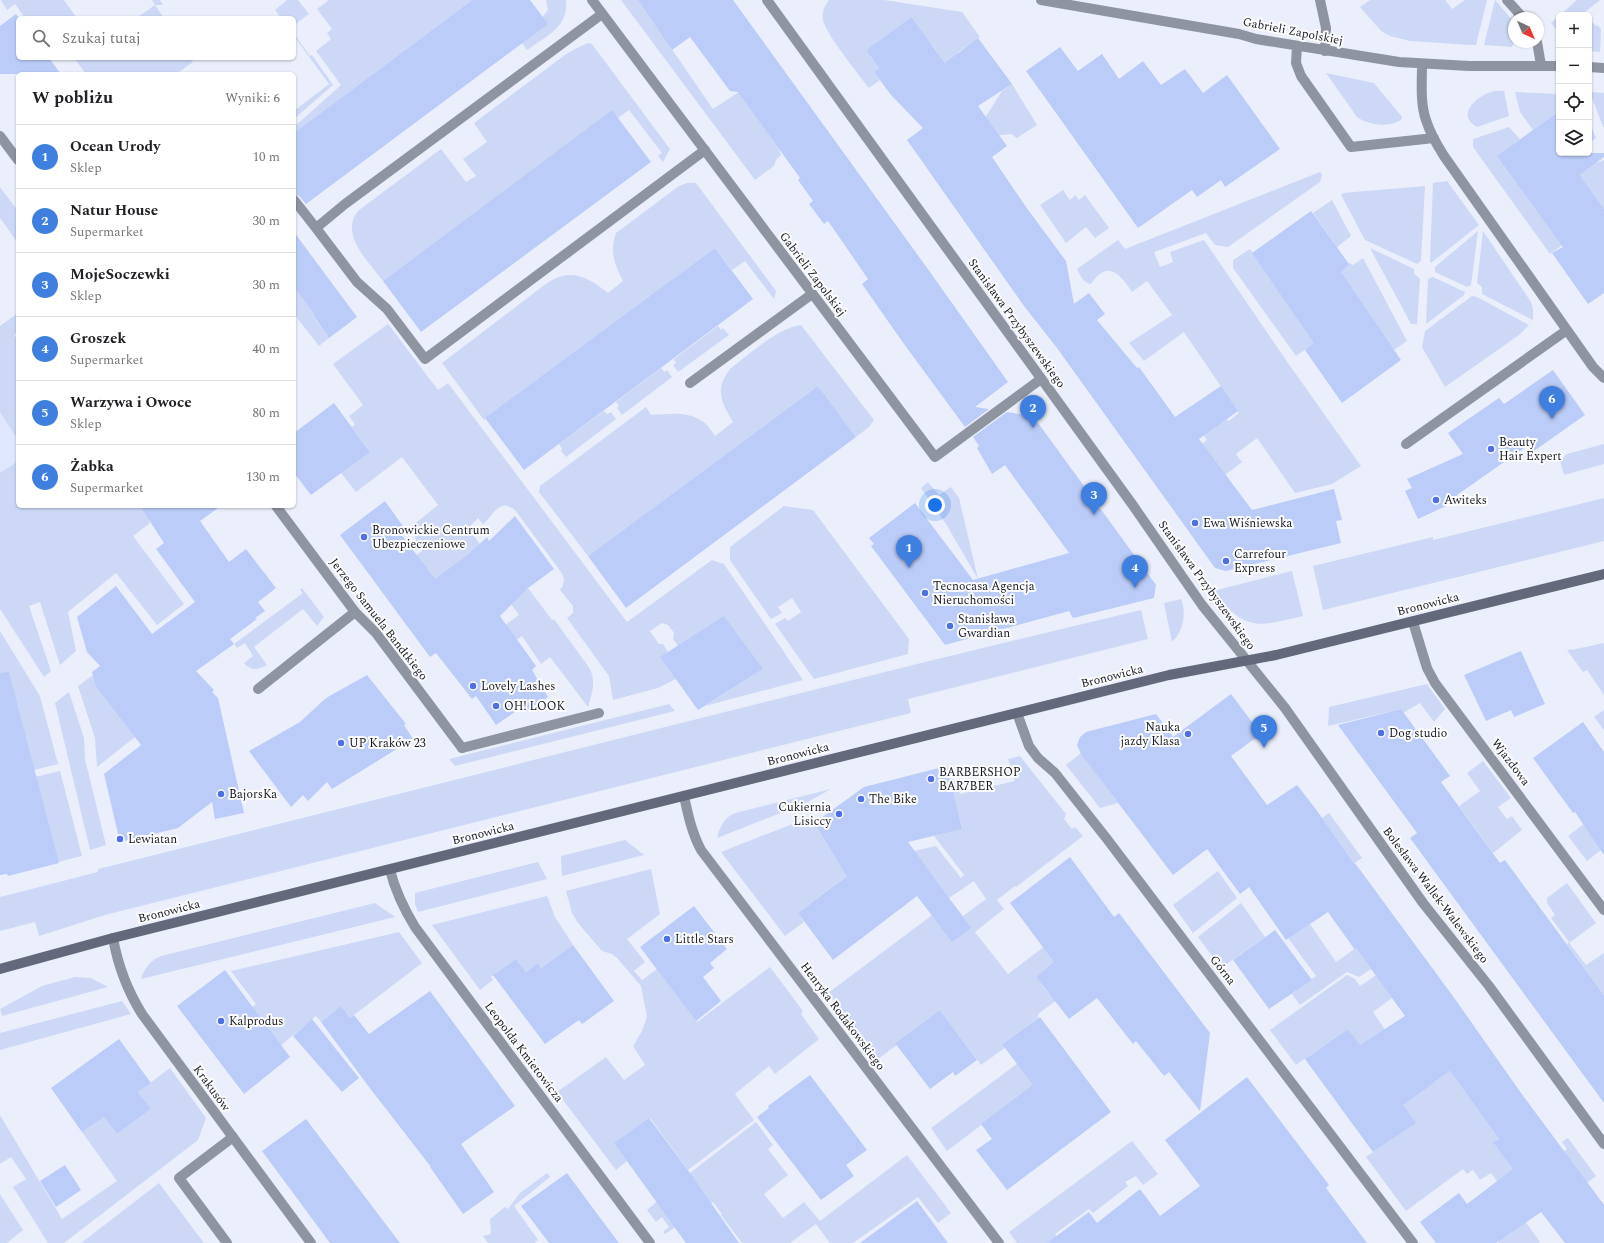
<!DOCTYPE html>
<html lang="pl">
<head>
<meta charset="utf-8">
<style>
  :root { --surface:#fff; --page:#f6f6f6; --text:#202124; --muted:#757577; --line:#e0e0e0; --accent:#db2777 }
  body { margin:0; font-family:Spectral,serif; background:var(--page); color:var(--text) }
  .controls { position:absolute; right:12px; top:12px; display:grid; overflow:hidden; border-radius:6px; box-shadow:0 1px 3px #0004 }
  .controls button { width:36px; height:36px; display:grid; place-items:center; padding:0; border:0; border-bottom:1px solid var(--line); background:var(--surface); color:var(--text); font:20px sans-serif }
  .compass { position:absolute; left:1508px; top:12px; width:36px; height:36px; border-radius:50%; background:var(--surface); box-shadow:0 1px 3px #0004; rotate:136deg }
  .you { position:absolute; left:935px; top:505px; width:14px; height:14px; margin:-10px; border:3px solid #fff; border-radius:50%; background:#1a73e8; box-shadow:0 0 0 6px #1a73e833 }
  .badge { display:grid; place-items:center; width:26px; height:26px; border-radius:50%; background:var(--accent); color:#fff; font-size:13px; font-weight:700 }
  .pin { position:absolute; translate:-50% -33px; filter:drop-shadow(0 1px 2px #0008) }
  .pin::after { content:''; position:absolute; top:21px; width:14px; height:12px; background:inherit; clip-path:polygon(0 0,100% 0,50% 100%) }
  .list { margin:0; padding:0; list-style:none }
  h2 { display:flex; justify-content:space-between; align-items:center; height:52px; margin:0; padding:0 16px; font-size:17px }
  h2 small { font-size:13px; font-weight:400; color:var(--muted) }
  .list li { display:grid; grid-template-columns:26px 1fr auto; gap:12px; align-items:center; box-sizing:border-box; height:64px; padding:0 16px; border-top:1px solid var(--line) }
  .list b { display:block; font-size:15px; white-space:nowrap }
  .list p { margin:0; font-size:13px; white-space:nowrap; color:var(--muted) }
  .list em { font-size:13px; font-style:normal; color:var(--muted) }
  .icon { flex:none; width:22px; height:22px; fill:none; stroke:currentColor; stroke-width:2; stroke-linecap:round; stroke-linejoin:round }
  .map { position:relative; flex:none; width:1604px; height:1243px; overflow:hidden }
  .search { position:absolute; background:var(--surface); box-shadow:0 1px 3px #0004; left:16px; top:16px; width:280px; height:44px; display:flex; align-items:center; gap:10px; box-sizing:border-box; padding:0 14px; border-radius:6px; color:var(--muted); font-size:15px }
  .panel { position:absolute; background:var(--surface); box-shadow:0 1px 3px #0004; left:16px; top:72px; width:280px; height:436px; border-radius:6px }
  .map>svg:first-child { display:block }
  .built { fill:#dfe8fe }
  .green { fill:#ccd8f6 }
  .building { fill:#bbccf9 }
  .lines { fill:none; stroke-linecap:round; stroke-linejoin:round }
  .lane { stroke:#8f94a1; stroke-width:10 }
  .street { stroke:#8f94a1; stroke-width:10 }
  .secondary { stroke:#63697b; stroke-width:10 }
  .poi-dot { fill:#4f6fe3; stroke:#fcfcfc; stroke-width:1.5 }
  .labels { text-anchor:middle; stroke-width:4; stroke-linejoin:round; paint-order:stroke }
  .street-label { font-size:12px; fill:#161924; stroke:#fcfcfc }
  .poi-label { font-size:12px; fill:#161924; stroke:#fcfcfc; text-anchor:start }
</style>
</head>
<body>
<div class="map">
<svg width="1604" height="1243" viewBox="0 0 1604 1243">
  <rect width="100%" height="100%" fill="#eaeffb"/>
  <!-- built -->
  <path class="built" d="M0 357 18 382V461L0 473Z"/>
  <!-- green -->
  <path class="green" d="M1 0H64L77 18H25L15 4 7 10Z
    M152 0H160L163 5H155L164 18H136L155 5Z
    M287 0H298L309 14 294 25V18H281L275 10Z
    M329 0H472L294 133V127L341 85 316 51 331 39 327 33 332 29 317 9Z
    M546 0H566C569 27 546 36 527 50L522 43 548 10Z
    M621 0H638L713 109 739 92 779 149 781 155 776 160 774 166 755 180Z
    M829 0H884L962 12 980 37 957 53 959 57 947 66 933 46 927 50 911 17 866 50 879 68 874 72 880 80 869 88C859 75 825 33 823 20 822 12 824 6 829 0Z
    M1370 0H1445L1452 9 1465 0H1487L1476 45H1470L1410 41 1390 36 1381 31 1360 7Z
    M1495 0 1513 21 1514 42 1512 47 1484 45Z
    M1577 0H1600L1584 13 1585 15H1560Z
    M1559 16V33L1551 23Z
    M1589 19 1596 26 1597 25 1601 29 1600 52 1589 51Z
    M294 34 310 56 312 55 333 85 294 119V111L329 84 294 36Z
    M588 43 592 44 670 149 663 162 658 156 662 153 629 110 618 118 612 111 383 281C369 262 338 234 359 210L441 149 466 182 476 176 463 159 487 142 474 123 565 55 575 49Z
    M74 58H190L193 62 176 74H86Z
    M1326 73 1374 83 1402 117 1401 120C1389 128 1368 125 1357 117Z
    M1012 84 1037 125 1017 138 1011 134 992 136 983 121 1002 91Z
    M1495 91H1504L1509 116 1477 127C1454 114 1479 94 1495 91Z
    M1515 92 1559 94V117L1556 113 1533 130 1520 112Z
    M1590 92 1604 93V127H1603Z
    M1589 122 1596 138 1589 143Z
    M1509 127 1520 139 1498 156 1565 243 1550 254 1473 147V139Z
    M1604 160V209L1580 175 1596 163Z
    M1320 172 1322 174 1320 182 1228 247 1215 245 1206 233 1154 252 1160 267 1173 262 1170 252 1204 240 1288 363 1361 466 1332 484 1295 493 1257 438 1236 454 1242 462 1220 479 1202 444 1207 440 1199 428 1218 415 1229 421 1239 413 1184 332 1144 361 1129 343 1172 315 1147 281 1132 292C1120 274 1108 259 1091 284 1084 284 1080 275 1077 269L1118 240 1125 249Z
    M1447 181 1479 225 1431 263 1430 261 1433 183Z
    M687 183H696L776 291 774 299 745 261 732 270 715 248 484 420 442 363 547 283C571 267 588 277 608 293L623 281C615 265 609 251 616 233L679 186Z
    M1425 186 1421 261 1417 264 1365 240 1341 195 1343 193Z
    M0 187 18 211V243L0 218Z
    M1063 190 1070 200 1075 195 1079 200 1085 195 1109 228 1095 238 1086 227 1066 243 1040 205Z
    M1332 200 1351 236 1337 247 1313 213Z
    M1478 231 1471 285 1467 287 1435 272V267Z
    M1483 231 1531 302 1533 309V320L1482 294V287L1477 283Z
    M1370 248 1414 269V273L1420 279 1417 324H1411Z
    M1250 249 1319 340 1296 356 1233 268V260Z
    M1363 258 1407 341 1394 350 1335 273 1350 263 1353 265Z
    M1433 277 1465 292 1464 295 1426 324 1428 279Z
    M294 287 314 314 313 316 329 338 319 346 294 314Z
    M1472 296 1477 297 1529 325 1519 335 1445 387 1422 347 1425 331Z
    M18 313V331L14 335 18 340V440L0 412V326Z
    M388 324 438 390 448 383 627 622 712 560 724 564 803 680 705 706 763 669 678 646 673 639 674 633 668 625 662 623 650 631 659 644H663L668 652 661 658 676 679 658 688 613 700 609 676 567 618 573 613V606L560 590C565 583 565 579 561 572L515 510C498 498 494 515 483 524L478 518 468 528 482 547 527 590 528 588 552 620 554 619 590 669C596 682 592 694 588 707L550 657 541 664 522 636 504 649 493 634 519 615 498 586 420 591 393 572 422 551 417 544 412 526 438 505 402 457 356 492 341 473 368 449 352 427 355 424 349 416 363 405 333 364Z
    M801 325 874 420 869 427 856 437 818 386 588 556 539 492 540 486 646 407 651 415C671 414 692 410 708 426 710 429 713 433 715 436L733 422C721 402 714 388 731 368 751 353 776 329 801 325Z
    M718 326 721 330 723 328 729 335 678 372 673 365 676 363 674 359Z
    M661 368 664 372 667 370 672 377 622 415 617 408 619 406 616 402Z
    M604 411 607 414 611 412 616 419 566 457 561 451 562 449 559 444Z
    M1604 444V464L1564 475 1560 461 1567 454Z
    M18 461V506H140L150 520 149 521 150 523 133 536 184 604 157 625 116 573 68 612 76 651 60 665 40 602 29 606 51 671 44 677 0 609V473Z
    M928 482 939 495 951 487 959 498 978 579 946 524 921 488Z
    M1604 498V541L1323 610 1313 566 1433 537V540Z
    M784 506 813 510 909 639 908 654 814 679 775 624 785 618 788 621 801 612 792 598 778 607 782 613 771 619 730 560V547Z
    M1292 571 1303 616C1255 627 1247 632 1213 591Z
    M302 588 324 617 317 626 303 609 254 647 267 665C258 670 251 671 244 663L253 656 245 643 237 648 234 644 303 593 300 590Z
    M1181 599C1187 613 1183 632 1172 642L1164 603Z
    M1141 610 1148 639 908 699 911 713 105 915 39 936 35 922 0 931V897L98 872V869L929 661Z
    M0 631 40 696 58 764 34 770 17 703 0 684Z
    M1604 643V695L1587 670 1583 672 1567 650 1576 649Z
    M93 675 96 687 135 737 97 767 95 738 78 686Z
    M1427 684 1445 709 1434 722 1420 703 1403 713 1401 709 1328 726 1329 707Z
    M69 692 84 738 85 759 106 845 90 850 55 703Z
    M669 704 675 711 455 766 449 759Z
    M1604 710V730L1594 717Z
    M1081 753 1118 803 1100 808 1066 765Z
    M1020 756 1066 814 1064 819 1072 829 1075 827 1083 836 1016 887 1015 886 997 900 1004 909 975 932 1008 974 1070 927 1060 958 1036 977 1048 993 1057 1000 1038 1014V1018L1003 1043 1006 1047 981 1065 940 1010 896 1042 897 1045 878 1059 828 993 951 901 963 916 986 899 974 881 949 898 914 851 936 846 961 878 964 875 934 836 962 828 950 782 957 781 960 794 1015 781 1008 759Z
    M1483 761 1511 798 1498 807 1507 819 1512 816 1522 830 1493 853 1459 806 1480 791 1467 773Z
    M60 771 82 856 58 862 35 777Z
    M831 789 806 803 717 838C720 826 724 818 735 813Z
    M1604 809 1601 850 1587 861 1568 836Z
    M1329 813 1362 858 1352 865 1322 818Z
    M810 817 834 855 849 874 798 913 804 922 785 936 721 852Z
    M625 840 644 855 562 876 561 856Z
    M538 862 547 879 418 912 415 904V893Z
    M651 869 660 914 627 939 645 962 634 971 642 980 657 969 697 1022 770 967 803 1011 801 1014 819 1039 775 1074 769 1066 735 1094 754 1120 688 1170 650 1118 614 1143 627 1161 616 1170 557 1092 606 1057 624 1080 645 1065 633 1046 642 1031 647 1017 641 986 617 958 612 954 602 951 578 923 572 913 566 891Z
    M1218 871 1237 898 1193 933 1173 905Z
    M1567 883 1596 923 1569 943 1586 965 1604 953V995L1567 944 1569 942 1551 918 1555 915 1547 903V898Z
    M547 896 555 917 573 945 541 968 538 963 526 972 516 959 491 977 493 980 480 990 432 925Z
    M375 903 395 917 141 979C145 967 150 961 161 956Z
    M1241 903 1265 937 1221 968 1198 937Z
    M1301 911 1336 962 1356 948 1371 969 1359 977 1347 972 1300 1005 1292 994 1316 976 1280 927Z
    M399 932 422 963 350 1018 341 1006 321 1022 316 1016 279 1047 250 1009 256 1004 231 971Z
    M1347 975 1355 979 1360 986 1376 975 1392 998 1373 1012 1404 1058 1424 1067 1435 1082 1450 1071 1499 1139 1494 1142 1524 1180 1567 1149 1562 1142 1568 1138 1596 1176 1587 1183 1582 1176 1525 1221 1540 1242 1539 1243H1499L1498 1241 1514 1205 1491 1173 1480 1180 1473 1170 1467 1174 1463 1169 1406 1211 1366 1157 1415 1123 1348 1029 1296 1065 1270 1030Z
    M75 977 91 978 108 987 2 1016 0 1009 42 986Z
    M122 1001 131 1014 0 1050V1033Z
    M1054 1036 1075 1065 1005 1107 947 1151 931 1128Z
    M170 1068 206 1118 198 1140 64 1243H48L13 1187 26 1179 11 1157 0 1164V1115L62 1219 117 1181 82 1132 104 1117 117 1134 151 1109 138 1092Z
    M756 1122 773 1145 768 1149 788 1175 764 1194 783 1218 804 1202 820 1221 907 1155 951 1213 938 1223 918 1197 853 1243H830L816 1224 790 1243H742L721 1215 722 1214 713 1202 665 1234 663 1232 669 1227 662 1217 656 1222 647 1210 690 1173Z
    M1132 1141 1158 1174 1143 1185 1136 1176 1125 1182 1128 1186 1093 1213 1089 1209 1055 1234 1058 1238 1050 1243H1017L1009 1232Z
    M547 1173 550 1177 514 1206 538 1240 535 1242 536 1243H488L483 1236 491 1234 490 1219 505 1207 508 1209 520 1193Z
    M159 1183 204 1243H81Z
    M0 1194 23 1230 7 1243H0Z"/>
  <!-- building -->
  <path class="building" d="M472 0H530L548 24 306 204 299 196 294 194V133Z
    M638 0H733L930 272 1008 382 975 407 989 409 965 427 904 344 862 284 868 279 828 221 824 224 809 204 813 201 798 180 800 178 738 92 730 91 690 37 672 50Z
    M16 14 19 18 18 58H49L61 74H0V26Z
    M911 17 945 63 978 38 1012 84 978 106 1007 146 992 157 1026 207 1066 261 1074 304 1089 293 1105 314 1097 320 1137 368 1139 367 1175 417 1221 386 1238 411 1199 439 1252 510 1334 489 1342 520 1336 521 1341 543 1226 571 1215 568 1057 348 1024 306 907 140 923 128 891 95 874 72 879 68 866 50Z
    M1060 47 1078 71 1102 54 1119 79 1143 61 1161 85 1185 69 1203 93 1227 75 1280 149 1225 187 1221 180 1197 197 1192 190 1138 228 1026 71Z
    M612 110 651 162 421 332 383 281Z
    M1559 111V153H1604V157L1580 175 1604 209V293L1588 304 1552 253 1563 247 1497 156Z
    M1311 211 1349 264 1341 272 1401 360 1342 403 1305 350 1314 343 1252 253Z
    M294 232 357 317 329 338 313 315 314 314 294 287Z
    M715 248 753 299 524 470 485 418Z
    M1553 370 1585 415 1534 451 1530 444 1457 495 1459 500 1418 519 1405 491 1412 488 1407 479 1463 454 1448 433 1499 398 1504 404Z
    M818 386 856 437 626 608 588 556Z
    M334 403 370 452 311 495 294 473V433Z
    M1007 412 1033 416 1156 585 1154 598 1073 618 1069 611 945 645 871 546 874 544 869 538 915 503 973 580 1069 553 1005 465 992 474 977 448 979 446 973 437Z
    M385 501 405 529 400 533 435 579 469 554 487 537 489 541 515 516 554 569 528 588 500 616 536 666 532 670 548 697 526 712 522 707 496 725 476 696 472 699 436 653 430 657 340 535Z
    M140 506H221L200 521 229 562 246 549 276 588 258 602 265 611 255 618 257 619 230 639 234 644 196 671 214 690 212 692 218 698 244 813 215 819 212 802 178 828 120 842 104 774 141 745 96 687 92 672 100 666 87 652 77 617 116 586 152 634 195 602 156 549 164 543Z
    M724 616 763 669 698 710 660 657Z
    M1521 651 1545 704 1514 717 1511 710 1486 721 1464 675Z
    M9 672 59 863 8 876 7 874 0 875V673Z
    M367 675 406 724 404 725 413 739 332 789 327 782 308 801 303 795 291 807 249 751 300 722 326 698Z
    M1231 694 1261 734 1231 756 1267 805 1297 785 1315 808 1354 864 1355 863 1455 999 1521 1093 1604 1205V1243H1565L1541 1212 1496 1243H1436L1420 1222 1459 1193 1467 1204 1513 1169 1493 1142 1499 1139 1450 1071 1403 1105 1416 1123 1373 1152 1305 1059 1348 1029 1360 1045 1405 1016 1356 948 1355 950 1328 912 1286 940 1249 887 1240 894 1207 849 1173 875 1081 754 1077 745 1080 737 1086 732 1156 714 1173 737Z
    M1401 709 1450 776 1441 782 1500 863 1505 860 1604 995V1103L1410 838 1417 833 1338 725Z
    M1583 722 1604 752V855L1575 812 1573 813 1533 758Z
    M947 766 962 829 908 842 971 928 952 942 917 896 833 960 798 913 847 876 814 823 864 787Z
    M1070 857 1114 917 1119 913 1210 1033 1200 1111 1169 1072 1164 1076 1136 1041 1133 1044 1097 998 1069 1019 1036 977 1054 962 1010 903Z
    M694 906 727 949 710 963 714 968 703 977 721 1001 696 1021 640 947Z
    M1275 930 1312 980 1269 1009 1233 960Z
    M573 945 614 1001 582 1024 579 1020 545 1044 493 975 516 959 526 972 538 963 541 968Z
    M225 970 290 1057 244 1094 177 1006Z
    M430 991 515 1106 461 1144 494 1192 463 1214 430 1167H431L369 1087 321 1022 341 1006 350 1018 354 1015 369 1034Z
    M940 1010 977 1060 955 1076 953 1072 930 1089 895 1043Z
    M1040 1017 1111 1112 1007 1190 976 1150 992 1139 981 1124 1033 1085 1002 1044Z
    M312 1019 359 1078 342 1092 293 1036Z
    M119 1039 151 1083 138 1092 151 1109 117 1134 104 1117 82 1132 51 1088Z
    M810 1075 867 1150 846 1165 854 1176 821 1200 757 1117 769 1108 768 1106Z
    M1247 1077 1329 1185 1326 1188 1367 1243H1047L1089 1212 1097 1223 1140 1189 1160 1216 1200 1186 1165 1140Z
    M649 1118 690 1173 739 1243H686L614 1143Z
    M306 1119 400 1243H330L262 1151Z
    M65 1165 81 1190 56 1207 40 1181Z
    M567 1173 598 1215 619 1243H549L521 1206Z
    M917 1201 948 1243H860Z"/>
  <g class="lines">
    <!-- lane -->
    <path class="lane" d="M602 14 345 204 316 228 357 282 387 309 425 359 705 150
      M294 200 316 228
      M690 383 812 294
      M258 689 355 612
      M462 748 599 713
      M227 1243 179 1178 233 1137"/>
    <!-- street -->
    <path class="street" d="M592 0 935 457 1041 379
      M767 0 1132 504 1202 605 1285 708 1423 903 1489 986 1604 1144
      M1041 0 1239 34 1256 39 1399 62 1469 66H1559
      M1320 0 1326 28 1325 51
      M1507 0 1523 18
      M1537 42 1541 65
      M1297 46 1296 63 1301 76 1351 147 1434 138
      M1422 64C1422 83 1420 103 1426 120 1430 133 1437 145 1444 156L1593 367 1604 378
      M1589 67 1604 68
      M0 136 18 160
      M1406 444 1567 330
      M276 506 355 612 376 633 462 748
      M1413 622 1427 668 1435 683 1604 910
      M1017 713 1029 746 1038 758 1055 773 1107 839 1413 1243
      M684 796C688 815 692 833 701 850L999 1243
      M390 870C395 890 404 909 415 927L650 1243
      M113 938C118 966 127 990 142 1014L311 1243"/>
    <!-- secondary -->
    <path class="secondary" d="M0 969 113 938 1169 675 1276 655 1604 574"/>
  </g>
  <!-- markers -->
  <g class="poi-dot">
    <circle cx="1491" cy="449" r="4"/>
    <circle cx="1436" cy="500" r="4"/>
    <circle cx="1195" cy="523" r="4"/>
    <circle cx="364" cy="537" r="4"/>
    <circle cx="1226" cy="561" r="4"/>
    <circle cx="925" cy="593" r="4"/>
    <circle cx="950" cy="626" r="4"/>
    <circle cx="473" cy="686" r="4"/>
    <circle cx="496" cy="706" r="4"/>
    <circle cx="1381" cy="733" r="4"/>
    <circle cx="1188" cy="734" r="4"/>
    <circle cx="341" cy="743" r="4"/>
    <circle cx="931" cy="779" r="4"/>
    <circle cx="221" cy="794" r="4"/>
    <circle cx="861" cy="799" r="4"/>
    <circle cx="839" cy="814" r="4"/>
    <circle cx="120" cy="839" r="4"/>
    <circle cx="667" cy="939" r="4"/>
    <circle cx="221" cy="1021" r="4"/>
  </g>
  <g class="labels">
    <!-- street labels -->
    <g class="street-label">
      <text transform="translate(1293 31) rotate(11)" y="4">Gabrieli Zapolskiej</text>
      <text transform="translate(813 274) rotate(53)" y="4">Gabrieli Zapolskiej</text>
      <text transform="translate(1017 323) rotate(54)" y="4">Stanisława Przybyszewskiego</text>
      <text transform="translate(1207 585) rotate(54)" y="4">Stanisława Przybyszewskiego</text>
      <text transform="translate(1428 604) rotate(-14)" y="4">Bronowicka</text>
      <text transform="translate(379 619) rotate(52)" y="4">Jerzego Samuela Bandtkiego</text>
      <text transform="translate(1112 676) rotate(-14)" y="4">Bronowicka</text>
      <text transform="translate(798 754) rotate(-14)" y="4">Bronowicka</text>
      <text transform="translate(1511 762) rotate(53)" y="4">Wjazdowa</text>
      <text transform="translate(483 833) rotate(-14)" y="4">Bronowicka</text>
      <text transform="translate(1436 895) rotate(53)" y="4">Bolesława Wallek-Walewskiego</text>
      <text transform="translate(169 911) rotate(-14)" y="4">Bronowicka</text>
      <text transform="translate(1223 970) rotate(52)" y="4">Górna</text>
      <text transform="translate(843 1016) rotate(53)" y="4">Henryka Rodakowskiego</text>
      <text transform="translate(524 1052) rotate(53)" y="4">Leopolda Kmietowicza</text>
      <text transform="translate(212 1088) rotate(54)" y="4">Krakusów</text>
    </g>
    <!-- poi labels -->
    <g class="poi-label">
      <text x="1499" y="446">Beauty<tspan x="1499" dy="14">Hair Expert</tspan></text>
      <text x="1444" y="504">Awiteks</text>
      <text x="1203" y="527">Ewa Wiśniewska</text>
      <text x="372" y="534">Bronowickie Centrum<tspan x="372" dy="14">Ubezpieczeniowe</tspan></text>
      <text x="1234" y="558">Carrefour<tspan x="1234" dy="14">Express</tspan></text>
      <text x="933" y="590">Tecnocasa Agencja<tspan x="933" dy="14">Nieruchomości</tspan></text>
      <text x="958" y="623">Stanisława<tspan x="958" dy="14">Gwardian</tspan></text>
      <text x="481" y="690">Lovely Lashes</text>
      <text x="504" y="710">OH! LOOK</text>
      <text x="1180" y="731" text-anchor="end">Nauka<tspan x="1180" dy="14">jazdy Klasa</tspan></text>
      <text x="1389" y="737">Dog studio</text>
      <text x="349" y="747">UP Kraków 23</text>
      <text x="939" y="776">BARBERSHOP<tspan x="939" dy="14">BAR7BER</tspan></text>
      <text x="229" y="798">BajorsKa</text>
      <text x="869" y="803">The Bike</text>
      <text x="831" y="811" text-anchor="end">Cukiernia<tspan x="831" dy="14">Lisiccy</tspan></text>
      <text x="128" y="843">Lewiatan</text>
      <text x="675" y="943">Little Stars</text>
      <text x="229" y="1025">Kalprodus</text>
    </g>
  </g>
</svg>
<div class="controls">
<button>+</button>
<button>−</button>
<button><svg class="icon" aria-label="locate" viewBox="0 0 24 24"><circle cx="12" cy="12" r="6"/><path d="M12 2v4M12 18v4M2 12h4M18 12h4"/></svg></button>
<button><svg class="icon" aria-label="layers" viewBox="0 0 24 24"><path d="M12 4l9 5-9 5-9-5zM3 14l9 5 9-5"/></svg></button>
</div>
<svg class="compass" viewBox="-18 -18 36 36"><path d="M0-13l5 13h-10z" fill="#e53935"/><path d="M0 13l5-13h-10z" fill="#757577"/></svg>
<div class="you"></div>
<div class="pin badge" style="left:909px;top:568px;background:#3f7fe0">1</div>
<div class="pin badge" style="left:1033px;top:428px;background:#3f7fe0">2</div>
<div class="pin badge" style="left:1094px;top:515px;background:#3f7fe0">3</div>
<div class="pin badge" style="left:1135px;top:588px;background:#3f7fe0">4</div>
<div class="pin badge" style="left:1264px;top:748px;background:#3f7fe0">5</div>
<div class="pin badge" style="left:1552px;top:419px;background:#3f7fe0">6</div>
<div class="search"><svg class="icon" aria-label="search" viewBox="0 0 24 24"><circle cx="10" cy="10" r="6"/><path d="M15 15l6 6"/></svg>Szukaj tutaj</div>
<section class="panel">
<h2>W pobliżu<small>Wyniki: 6</small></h2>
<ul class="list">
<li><span class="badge" style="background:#3f7fe0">1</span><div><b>Ocean Urody</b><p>Sklep</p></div><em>10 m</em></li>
<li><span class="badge" style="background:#3f7fe0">2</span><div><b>Natur House</b><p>Supermarket</p></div><em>30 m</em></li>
<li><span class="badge" style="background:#3f7fe0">3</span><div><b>MojeSoczewki</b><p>Sklep</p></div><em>30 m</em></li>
<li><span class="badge" style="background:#3f7fe0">4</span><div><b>Groszek</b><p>Supermarket</p></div><em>40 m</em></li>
<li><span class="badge" style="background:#3f7fe0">5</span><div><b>Warzywa i Owoce</b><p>Sklep</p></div><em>80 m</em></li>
<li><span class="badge" style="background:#3f7fe0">6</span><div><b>Żabka</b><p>Supermarket</p></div><em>130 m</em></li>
</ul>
</section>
</div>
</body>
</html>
